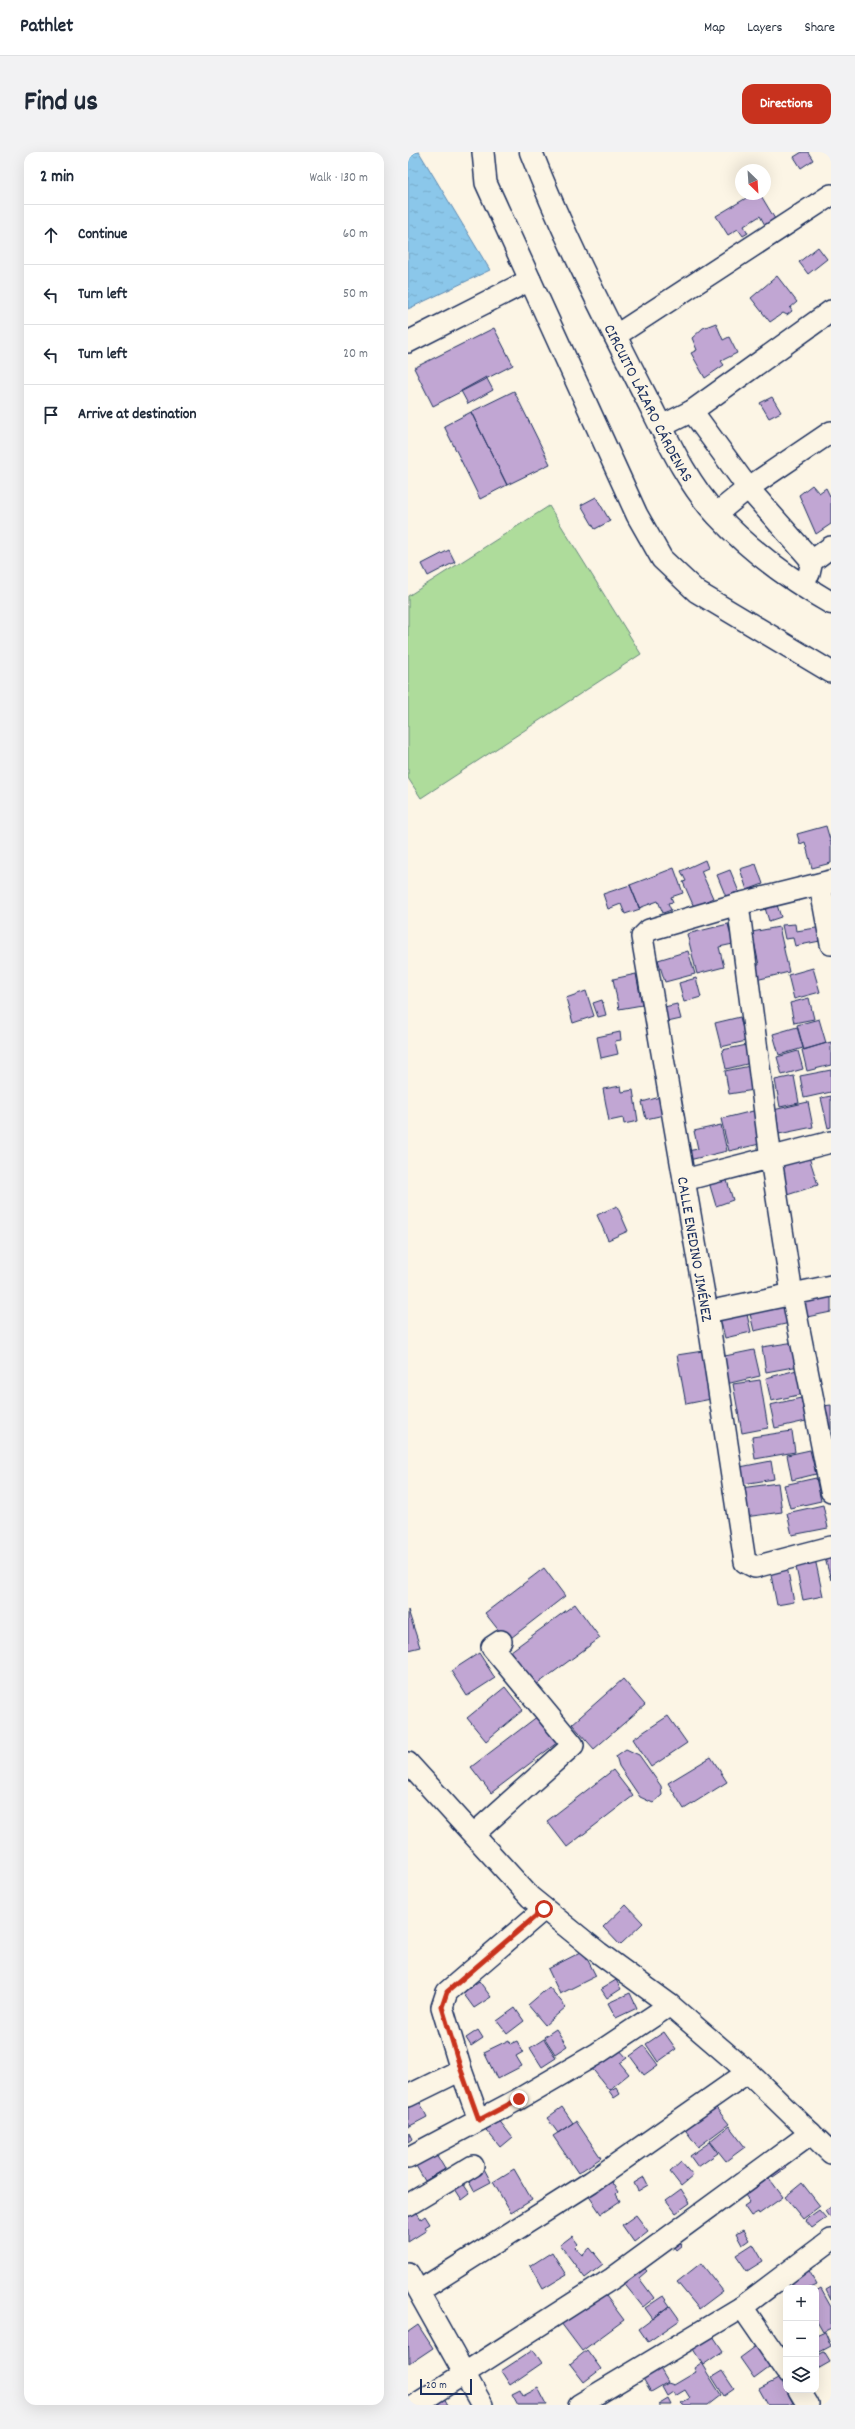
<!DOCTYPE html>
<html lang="en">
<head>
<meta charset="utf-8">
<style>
  :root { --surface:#fff; --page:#f2f2f3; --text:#1f2937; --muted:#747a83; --line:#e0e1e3; --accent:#c8321e }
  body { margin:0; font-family:Dekko,sans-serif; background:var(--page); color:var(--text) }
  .controls { position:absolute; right:12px; bottom:12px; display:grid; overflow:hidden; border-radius:8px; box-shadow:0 4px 16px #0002 }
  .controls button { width:36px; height:36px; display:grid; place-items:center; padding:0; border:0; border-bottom:1px solid var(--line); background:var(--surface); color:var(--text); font:20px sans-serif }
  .compass { position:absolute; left:327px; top:12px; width:36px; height:36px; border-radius:50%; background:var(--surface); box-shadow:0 4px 16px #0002; rotate:155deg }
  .scale { position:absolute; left:12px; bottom:10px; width:52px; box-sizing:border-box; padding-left:4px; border:2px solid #1b2f5e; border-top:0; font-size:11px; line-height:14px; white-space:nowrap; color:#1b2f5e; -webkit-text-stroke:3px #fcf5e5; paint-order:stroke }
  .stop { position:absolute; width:12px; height:12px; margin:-9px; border:3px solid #c8321e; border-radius:50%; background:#fff }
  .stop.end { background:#c8321e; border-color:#fff; box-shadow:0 1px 4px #0008 }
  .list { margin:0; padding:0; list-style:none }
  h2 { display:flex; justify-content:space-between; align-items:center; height:52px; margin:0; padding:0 16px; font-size:17px }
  h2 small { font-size:13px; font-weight:400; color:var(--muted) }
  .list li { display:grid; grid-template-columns:26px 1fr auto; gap:12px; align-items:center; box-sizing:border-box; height:60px; padding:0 16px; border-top:1px solid var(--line) }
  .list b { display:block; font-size:15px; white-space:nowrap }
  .list em { font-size:13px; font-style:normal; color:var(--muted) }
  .icon { flex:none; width:22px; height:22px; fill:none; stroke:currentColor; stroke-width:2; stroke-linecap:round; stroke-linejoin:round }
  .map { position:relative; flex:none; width:423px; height:2253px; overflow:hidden; border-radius:12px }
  header { display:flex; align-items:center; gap:24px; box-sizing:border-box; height:56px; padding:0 20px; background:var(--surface); border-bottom:1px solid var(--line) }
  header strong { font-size:19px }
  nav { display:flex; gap:22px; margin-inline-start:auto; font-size:14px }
  .intro { display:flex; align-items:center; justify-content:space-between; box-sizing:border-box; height:96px; padding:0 24px }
  h1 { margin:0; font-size:28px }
  .button { padding:10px 18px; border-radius:12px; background:var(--accent); color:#fff; font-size:14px; font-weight:700 }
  main { display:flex; gap:24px; padding:0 24px }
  aside { flex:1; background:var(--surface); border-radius:12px; box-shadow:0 4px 16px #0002 }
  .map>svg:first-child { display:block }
  .green { fill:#aedc9b; stroke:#64867c }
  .water { fill:url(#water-ripples); stroke:#5e8ab2 }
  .building { fill:#c1a6d3; stroke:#1b2f5e }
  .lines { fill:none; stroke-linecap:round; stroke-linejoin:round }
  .minor-casing { stroke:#1b2f5e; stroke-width:24 }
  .tertiary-casing { stroke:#1b2f5e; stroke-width:25 }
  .minor { stroke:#fcf5e5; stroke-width:21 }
  .tertiary { stroke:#fcf5e5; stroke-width:22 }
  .route { stroke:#c8321e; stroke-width:5 }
  .labels { text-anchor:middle; stroke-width:3; stroke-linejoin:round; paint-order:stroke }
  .street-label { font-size:16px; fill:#1b2f5e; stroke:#fcf5e5 }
</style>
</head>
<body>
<header>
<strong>Pathlet</strong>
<nav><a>Map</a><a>Layers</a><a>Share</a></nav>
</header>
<div class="intro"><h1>Find us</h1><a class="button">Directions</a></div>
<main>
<aside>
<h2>2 min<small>Walk · 130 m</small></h2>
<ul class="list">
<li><svg class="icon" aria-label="ahead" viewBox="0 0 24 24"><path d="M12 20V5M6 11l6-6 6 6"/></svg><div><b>Continue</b></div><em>60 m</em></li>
<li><svg class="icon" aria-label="left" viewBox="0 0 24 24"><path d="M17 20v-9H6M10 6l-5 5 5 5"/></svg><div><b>Turn left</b></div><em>50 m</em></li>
<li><svg class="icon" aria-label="left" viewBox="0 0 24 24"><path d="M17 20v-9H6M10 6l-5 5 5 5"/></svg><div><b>Turn left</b></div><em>20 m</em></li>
<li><svg class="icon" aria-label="arrive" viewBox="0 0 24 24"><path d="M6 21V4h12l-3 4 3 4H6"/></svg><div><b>Arrive at destination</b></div></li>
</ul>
</aside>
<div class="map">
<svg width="423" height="2253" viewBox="0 0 423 2253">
  <defs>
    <pattern id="water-ripples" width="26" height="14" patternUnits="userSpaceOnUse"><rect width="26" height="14" fill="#8bc7ea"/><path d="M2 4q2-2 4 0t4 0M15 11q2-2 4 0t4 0" fill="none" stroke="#77abcb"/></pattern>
  </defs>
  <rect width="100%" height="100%" fill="#fcf5e5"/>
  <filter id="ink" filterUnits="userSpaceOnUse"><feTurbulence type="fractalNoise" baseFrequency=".025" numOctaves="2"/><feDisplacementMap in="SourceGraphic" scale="8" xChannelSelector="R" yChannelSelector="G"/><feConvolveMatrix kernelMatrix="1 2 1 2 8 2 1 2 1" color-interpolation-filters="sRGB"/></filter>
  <g filter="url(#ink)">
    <!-- green -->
    <path class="green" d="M141 354 233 502 13 646 0 626V444Z"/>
    <!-- water -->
    <path class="water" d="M0 0H11L82 118 0 157Z"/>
    <!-- building -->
    <path class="building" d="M394 0H400L405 8 393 16 386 5Z
      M345 42H352L367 67 357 73 352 64 336 74 340 81 335 84 330 77 320 83 308 64Z
      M410 95 419 107 400 122 391 110Z
      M369 124 389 150 382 156 384 159 379 163 375 161 362 170 343 146Z
      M308 171 315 188 321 185 329 201 313 209 316 213 297 226 283 201 289 198 284 186 295 176Z
      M86 176 105 213 25 254 6 216Z
      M78 225 85 238 60 252 53 239Z
      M106 239 142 312 99 333 63 260Z
      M364 245 373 260 361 266 352 251Z
      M63 260 99 333 72 347 36 274Z
      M404 333 411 341 418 336 423 346V372L408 382 391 343Z
      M188 345 202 369 187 377 173 353Z
      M41 398 47 410 20 424 14 412Z
      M418 674 423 691V711L404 716 397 690 392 692 389 682Z
      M297 708 300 716 293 719 305 746 286 755 275 730 278 729 273 719Z
      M348 712 355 732 339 738 332 717Z
      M266 716 275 741 263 745 265 750 260 751 263 758 255 761 250 749 231 756 222 733Z
      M322 718 331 740 318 745 309 723Z
      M222 733 232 757 217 762 213 752 200 757 195 742Z
      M369 753 373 765 361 769 357 756Z
      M320 772 325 792 311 795 316 815 289 822 279 782Z
      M387 772 388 779 415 775 417 788 387 794 385 786 377 787 374 773Z
      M371 775 381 820 348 828 345 814 351 813 344 780Z
      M280 799 287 822 257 830 250 808Z
      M405 816 412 840 386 847 380 823Z
      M228 822 234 853 211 857 205 827Z
      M288 826 293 845 276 850 271 831Z
      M178 839 186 864 165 871 158 846Z
      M401 846 406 867 386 871 382 851Z
      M194 848 198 863 190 865 185 851Z
      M269 852 273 867 255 871 252 856Z
      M332 865 338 889 313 895 307 871Z
      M411 867 418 891 396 898 389 873Z
      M389 875 395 896 371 903 365 882Z
      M212 880 213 888 207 889 210 902 193 906 189 885Z
      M423 890V913L399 919 394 898Z
      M339 893 343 911 318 917 314 898Z
      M390 899 395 917 374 923 369 905Z
      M342 914 346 938 321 942 317 919Z
      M423 918V940L396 946 392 924Z
      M386 924 391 951 372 955 367 928Z
      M213 934 214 940 225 938 230 969 216 972 215 966 201 969 195 937Z
      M423 944V975L420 976 413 946Z
      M252 945 256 963 238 967 234 950Z
      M400 950 405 975 366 983 361 959Z
      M349 958 356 991 321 999 313 967Z
      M313 973 319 999 281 1008 279 999 290 997 286 979Z
      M400 1002 410 1033 376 1044 366 1012Z
      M317 1022 325 1048 308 1054 300 1027Z
      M209 1054 220 1079 200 1088 189 1063Z
      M423 1135V1160L399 1165 394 1141Z
      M376 1145 382 1171 346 1179 340 1153Z
      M337 1154 343 1180 317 1186 311 1161Z
      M387 1190 391 1214 358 1220 354 1195Z
      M346 1198 352 1224 318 1232 312 1205Z
      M295 1199 303 1247 278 1252 269 1203Z
      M389 1218 395 1242 363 1249 358 1226Z
      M352 1228 360 1276 334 1281 325 1232Z
      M393 1246 398 1269 367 1276 362 1253Z
      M423 1253V1288L415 1254Z
      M384 1279 387 1300 347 1307 344 1285Z
      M402 1298 408 1322 384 1328 379 1303Z
      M363 1309 366 1327 335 1332 332 1315Z
      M408 1326 413 1349 382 1356 376 1333Z
      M370 1331 374 1360 337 1365 333 1336Z
      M415 1353 420 1376 384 1383 379 1361Z
      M423 1397V1428L415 1399Z
      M406 1402 415 1444 395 1448 386 1406Z
      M378 1410 386 1450 369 1453 361 1413Z
      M136 1416 157 1444 99 1489 77 1461Z
      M167 1452 192 1486 124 1536 99 1502Z
      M0 1458 12 1495 0 1498Z
      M71 1501 87 1526 59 1544 43 1519Z
      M215 1527 237 1553 186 1597 164 1572Z
      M97 1535 115 1558 78 1589 59 1566Z
      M130 1564 150 1590 83 1641 63 1615Z
      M260 1564 279 1591 243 1615 225 1587Z
      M218 1597 231 1603 253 1634 254 1643 245 1651 232 1645 211 1614 208 1604Z
      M303 1605 319 1630 276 1657 260 1631Z
      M205 1618 225 1644 159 1695 139 1669Z
      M218 1753 235 1771 212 1793 195 1775Z
      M175 1799 188 1824 152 1842 140 1817Z
      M208 1828 213 1837 199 1846 193 1837Z
      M71 1829 83 1845 66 1856 55 1841Z
      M141 1835 158 1855 137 1873 120 1853Z
      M222 1841 229 1856 208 1866 200 1851Z
      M107 1856 116 1869 99 1882 89 1869Z
      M148 1877 159 1894 147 1902 136 1885Z
      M70 1878 75 1886 63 1894 58 1886Z
      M256 1880 268 1897 250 1910 238 1892Z
      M136 1887 148 1906 134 1915 122 1896Z
      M101 1888 102 1892 109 1889 115 1900 108 1904 114 1914 89 1927 76 1900Z
      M236 1894 250 1913 236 1923 222 1904Z
      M210 1896 219 1906 212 1911 221 1922 201 1938 183 1915Z
      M208 1935 212 1942 206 1946 201 1939Z
      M8 1942 19 1965 0 1975V1946Z
      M305 1952 321 1972 290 1995 275 1975Z
      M154 1955 165 1971 150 1981 139 1966Z
      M87 1963 104 1985 92 1995 74 1973Z
      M168 1969 193 2006 170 2021 145 1984Z
      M321 1974 337 1995 318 2009 302 1989Z
      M1 1981 4 1987 0 1990V1982Z
      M302 1990 310 2001 290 2015 282 2004Z
      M24 1995 37 2017 17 2029 4 2007Z
      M372 2007 378 2016 365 2025 359 2016Z
      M273 2010 285 2024 273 2034 262 2020Z
      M74 2013 83 2030 66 2039 57 2022Z
      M106 2017 124 2048 103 2061 85 2030Z
      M198 2022 210 2040 208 2042 212 2049 193 2062 176 2037Z
      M236 2025 240 2033 230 2039 226 2031Z
      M361 2026 375 2045 351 2062 350 2060 343 2064 336 2054 342 2050 337 2043Z
      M52 2027 62 2042 54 2048 44 2032Z
      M394 2031 412 2054 395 2067 377 2045Z
      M273 2037 282 2051 268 2061 258 2048Z
      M423 2055V2064L421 2065 417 2059Z
      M6 2056 13 2067 17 2064 22 2072 17 2075 19 2078 0 2090V2060Z
      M411 2058 418 2066 404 2076 397 2068Z
      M228 2063 240 2079 226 2090 214 2073Z
      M335 2078 341 2088 334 2093 328 2082Z
      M164 2084 170 2092 167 2095 174 2103 182 2096 195 2112 177 2126 152 2093Z
      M268 2085 274 2093 268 2098 262 2090Z
      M345 2092 355 2109 339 2119 328 2103Z
      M144 2100 158 2123 135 2137 122 2114Z
      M230 2109 239 2119 231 2126 246 2146 235 2155 210 2124Z
      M293 2111 315 2139 291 2157 269 2130Z
      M398 2113 409 2133 403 2136H387L380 2123Z
      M423 2135V2148L418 2138Z
      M192 2136 216 2168 174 2199 150 2167Z
      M413 2137 423 2155V2176L415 2180 408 2168V2140Z
      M255 2144 262 2154 245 2167 237 2156Z
      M262 2154 272 2168 240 2190 231 2177Z
      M10 2173 25 2196 1 2212 0 2180Z
      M417 2180 423 2194 408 2202V2184Z
      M305 2184 315 2199 295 2213 285 2197Z
      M351 2192 365 2212 346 2226 332 2206Z
      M125 2198 134 2211 102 2233 93 2219Z
      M179 2198 193 2217 176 2230 162 2212Z
      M416 2200 422 2210 408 2218V2204Z
      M247 2208 260 2230 243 2240 230 2218Z
      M293 2211 313 2243 300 2253H275L273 2251 282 2246 277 2238 267 2244 265 2240 259 2244 254 2235 260 2231 266 2233 288 2220 286 2216Z
      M314 2219 326 2237 316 2244 304 2225Z
      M372 2226 385 2251 381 2253H360L351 2237Z
      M130 2236 139 2253H110L104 2242 112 2238 115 2244Z
      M35 2244 40 2253H21Z
      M260 2247 263 2253H250Z"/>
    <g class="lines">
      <!-- minor casing -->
      <g class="minor-casing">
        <g id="minor">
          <path d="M75 0 78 31 229 363 254 407 289 440 423 520"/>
          <path d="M207 184 423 43"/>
          <path d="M0 190 122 128"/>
          <path d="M284 259 340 336 404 409"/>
          <path d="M254 274 284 259 423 159"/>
          <path d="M308 362 340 336 423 280"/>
          <path d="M401 422 404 409 423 395"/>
          <path id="s1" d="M423 729 330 752 241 778 234 785 299 1160 337 1410 347 1415 423 1395"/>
          <path d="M412 732 423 792"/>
          <path d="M330 752 363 1007 384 1142 423 1339"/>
          <path d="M276 1028 423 990"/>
          <path d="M299 1160 423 1134"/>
          <path d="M0 1611 122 1745 191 1801 262 1853 340 1920 423 2001"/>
          <path d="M66 1682 165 1593 84 1495 93 1489"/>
          <path d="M0 1944 53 1918"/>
          <path d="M71 1968 53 1918 34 1855 39 1840 136 1757"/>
          <path d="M0 2006 111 1947 190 1901 262 1853"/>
          <path d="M0 2053 65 2014"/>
          <path d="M0 2121 74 2253"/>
          <path d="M11 2139 183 2030 340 1920"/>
          <path d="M334 2155 378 2219"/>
          <path d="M391 2238 400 2253"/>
          <path d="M7 2253 205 2126 403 1981"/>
          <path d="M171 2253 334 2155 423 2088"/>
        </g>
      </g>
      <!-- tertiary casing -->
      <g class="tertiary-casing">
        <g id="tertiary">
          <path id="s2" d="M123 0C155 83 196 162 236 241 257 282 277 329 309 363 342 399 381 427 423 451"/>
        </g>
      </g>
      <!-- minor -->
      <use href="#minor" class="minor"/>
      <!-- tertiary -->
      <use href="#tertiary" class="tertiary"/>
    </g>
  </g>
  <g class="lines" filter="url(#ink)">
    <!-- route -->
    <path class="route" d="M111 1947 71 1968 53 1918 34 1855 39 1840 136 1757"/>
  </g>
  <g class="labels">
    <!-- street labels -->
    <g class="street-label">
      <text dy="6" stroke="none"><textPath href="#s2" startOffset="277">CIRCUITO LÁZARO CÁRDENAS</textPath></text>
      <text dy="6" stroke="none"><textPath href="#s1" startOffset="515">CALLE ENEDINO JIMÉNEZ</textPath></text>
    </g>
  </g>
</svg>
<div class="controls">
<button>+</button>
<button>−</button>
<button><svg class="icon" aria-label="layers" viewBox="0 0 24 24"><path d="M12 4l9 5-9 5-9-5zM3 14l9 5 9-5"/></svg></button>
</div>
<svg class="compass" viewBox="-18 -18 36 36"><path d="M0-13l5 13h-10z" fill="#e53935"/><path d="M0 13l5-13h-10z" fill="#747a83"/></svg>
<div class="scale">20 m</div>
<div class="stop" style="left:136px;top:1757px"></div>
<div class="stop end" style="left:111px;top:1947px"></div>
</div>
</main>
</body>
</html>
